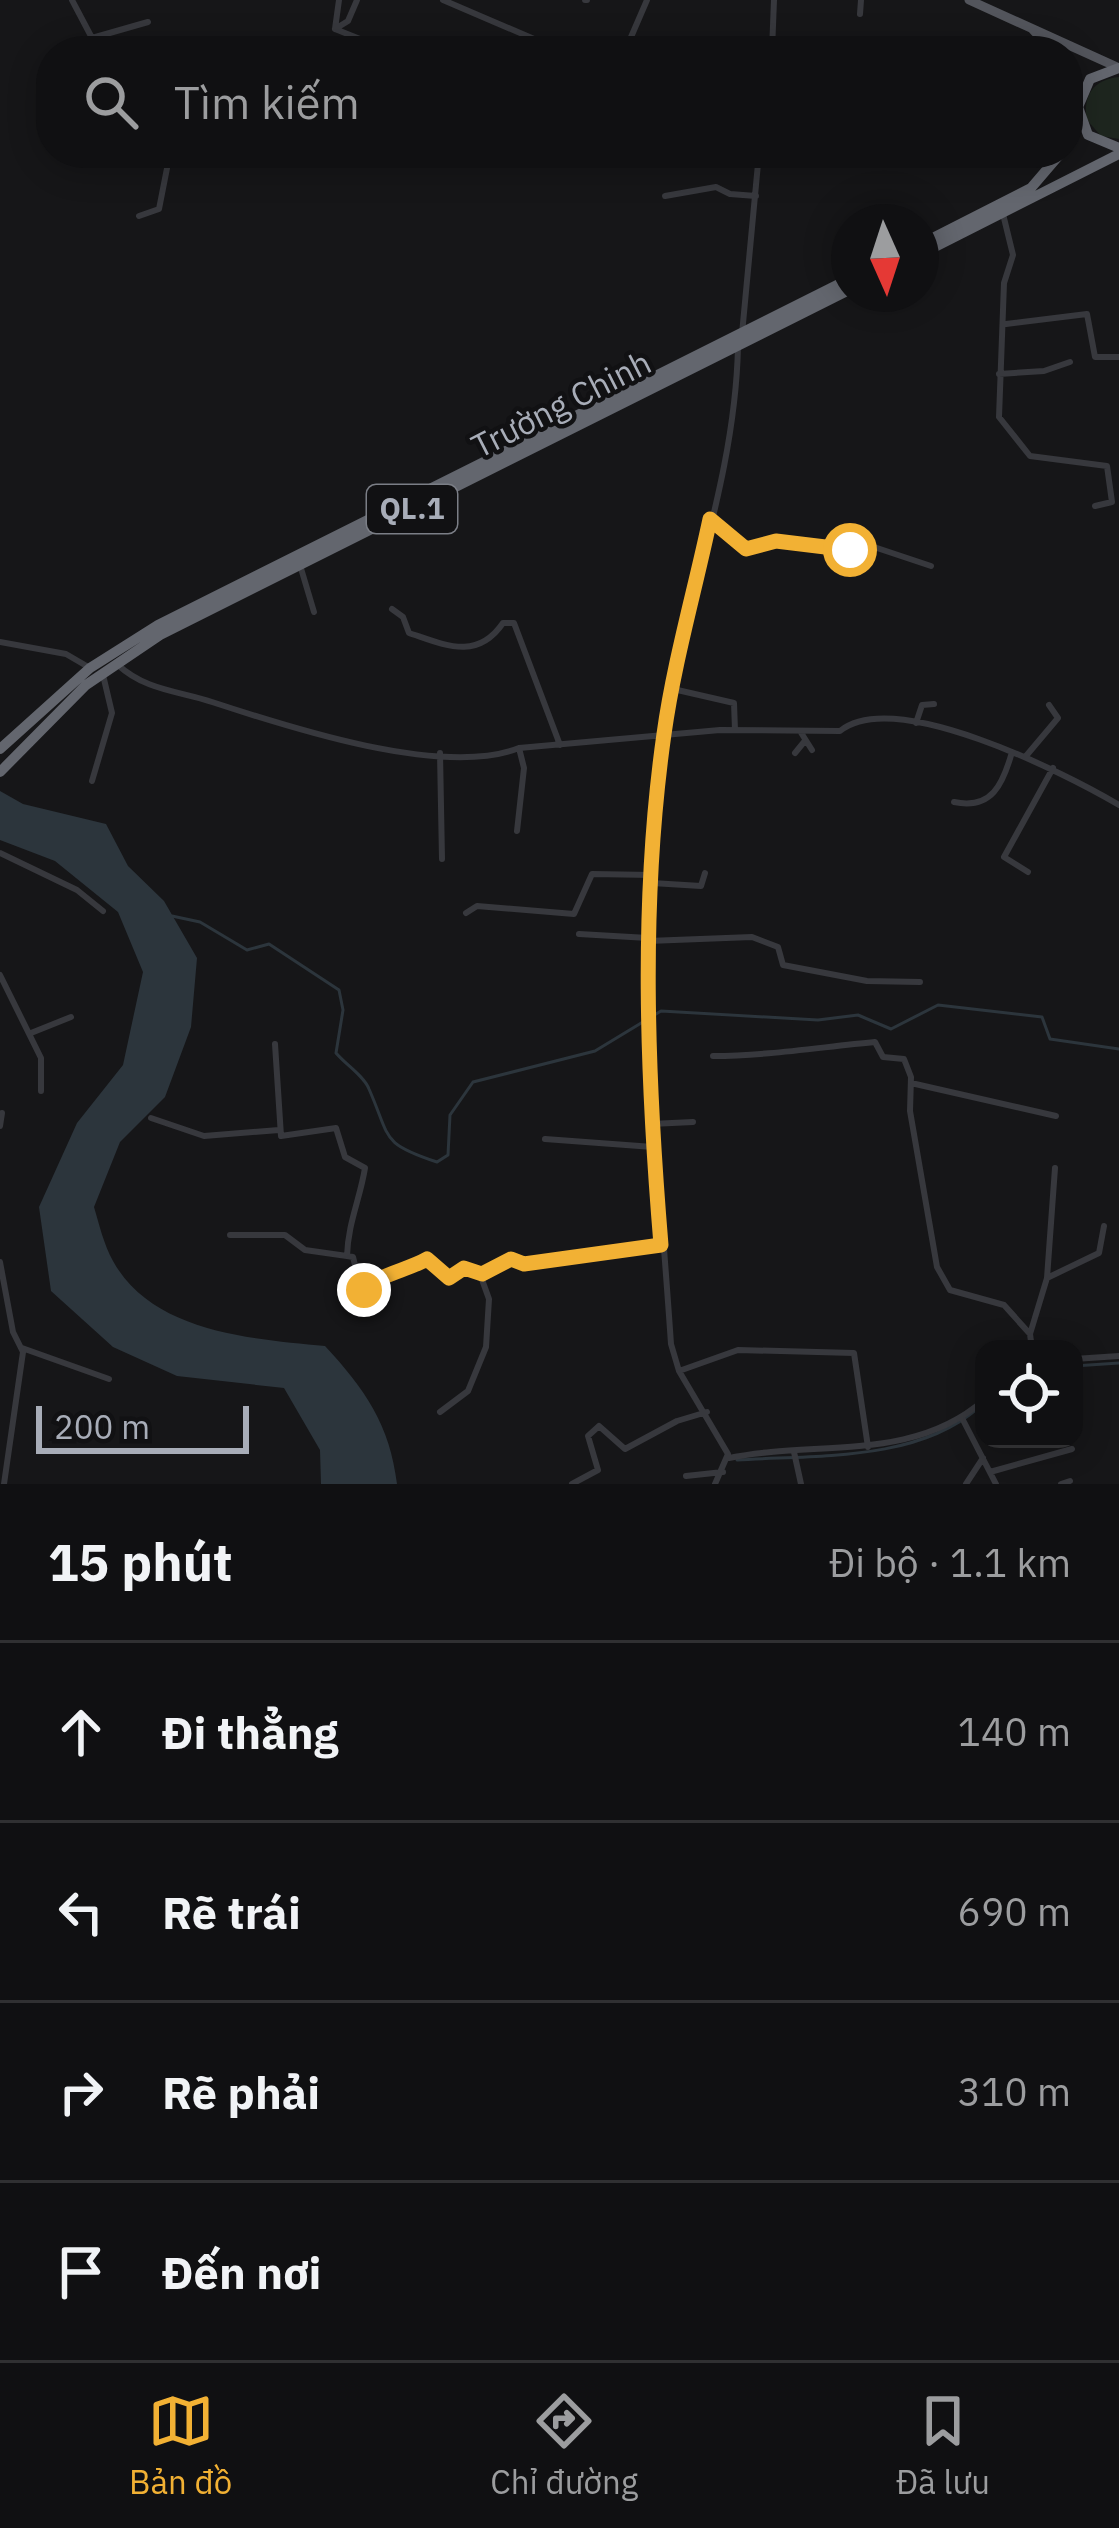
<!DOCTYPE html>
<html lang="vi">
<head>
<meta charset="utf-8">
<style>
  :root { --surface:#101012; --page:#19191b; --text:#f1f3f6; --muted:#9c9d9f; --line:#303032; --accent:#f2b134 }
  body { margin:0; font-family:"IBM Plex Sans",sans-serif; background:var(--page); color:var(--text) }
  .controls { position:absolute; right:36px; bottom:36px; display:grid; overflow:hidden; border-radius:24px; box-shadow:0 6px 30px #0003 }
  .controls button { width:108px; height:108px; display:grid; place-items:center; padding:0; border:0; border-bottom:3px solid var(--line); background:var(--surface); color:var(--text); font:60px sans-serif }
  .compass { position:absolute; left:831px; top:204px; width:108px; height:108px; border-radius:50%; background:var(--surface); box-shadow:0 6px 30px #0003; rotate:177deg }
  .scale { position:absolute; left:36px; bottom:30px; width:213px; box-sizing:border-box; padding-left:12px; border:6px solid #a8adb8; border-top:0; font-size:33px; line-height:42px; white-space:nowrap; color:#a8adb8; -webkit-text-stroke:9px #111113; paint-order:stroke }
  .stop { position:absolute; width:36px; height:36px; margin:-27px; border:9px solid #f2b134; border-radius:50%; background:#fff }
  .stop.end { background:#f2b134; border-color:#fff; box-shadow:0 3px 12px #0008 }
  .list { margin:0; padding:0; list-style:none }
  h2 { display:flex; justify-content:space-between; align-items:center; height:156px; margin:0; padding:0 48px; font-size:51px }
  h2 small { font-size:39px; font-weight:400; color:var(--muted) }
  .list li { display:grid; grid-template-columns:78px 1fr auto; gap:36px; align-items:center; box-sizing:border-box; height:180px; padding:0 48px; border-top:3px solid var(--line) }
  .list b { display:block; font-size:45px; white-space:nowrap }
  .list em { font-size:39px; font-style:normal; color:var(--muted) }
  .icon { flex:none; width:66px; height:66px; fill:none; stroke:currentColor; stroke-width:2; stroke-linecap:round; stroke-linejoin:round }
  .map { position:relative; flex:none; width:1119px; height:1484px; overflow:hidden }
  .search { position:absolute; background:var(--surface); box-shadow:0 6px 30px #0003; left:36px; right:36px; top:36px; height:132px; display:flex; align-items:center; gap:30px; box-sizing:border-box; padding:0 42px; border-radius:48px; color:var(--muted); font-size:45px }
  .sheet { height:876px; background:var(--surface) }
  nav { display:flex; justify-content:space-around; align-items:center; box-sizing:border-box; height:168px; border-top:3px solid var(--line); background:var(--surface); font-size:33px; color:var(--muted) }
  nav a { display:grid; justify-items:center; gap:6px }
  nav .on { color:var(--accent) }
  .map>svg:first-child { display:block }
  .green { fill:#1e261f }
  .water { fill:#2c353c }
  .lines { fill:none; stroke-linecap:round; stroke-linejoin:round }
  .stream { stroke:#2c353c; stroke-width:3 }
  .street { stroke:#37383d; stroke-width:6 }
  .primary { stroke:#53555c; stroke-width:9 }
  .highway { stroke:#63666e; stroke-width:10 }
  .route { stroke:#f2b134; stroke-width:15 }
  .labels { text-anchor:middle; stroke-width:9; stroke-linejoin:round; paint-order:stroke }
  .shield { fill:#111113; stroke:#7b7e86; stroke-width:3 }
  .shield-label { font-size:30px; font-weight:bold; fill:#a8adb8 }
  .street-label { font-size:33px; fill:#a8adb8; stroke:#111113 }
</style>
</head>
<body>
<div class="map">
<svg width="1119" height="1484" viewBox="0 0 1119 1484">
  <rect width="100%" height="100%" fill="#161618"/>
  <!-- green -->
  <path class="green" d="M1119 77V139L1101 136 1087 120C1082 96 1094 79 1119 77Z"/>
  <!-- water -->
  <path class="water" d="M0 791 23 804 106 824 128 866 164 901 197 958 191 1027 165 1097 120 1142 94 1207C99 1224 104 1245 113 1261 153 1333 253 1339 325 1346 365 1389 390 1425 397 1484H321L320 1450 284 1388 177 1376 113 1347 51 1291 39 1207 77 1123 123 1065 143 972 118 912 55 861 0 840Z"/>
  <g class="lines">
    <!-- stream -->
    <path class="stream" d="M172 916 200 922 247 950 269 944 339 990 343 1010 336 1053C346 1065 364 1076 369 1089 391 1139 380 1143 437 1162L448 1155 450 1115 473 1082 595 1051 661 1011 818 1020 858 1015 891 1029 938 1005 1042 1017 1050 1039 1119 1049
      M1074 1366 1119 1363
      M737 1460C814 1455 916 1462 978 1408"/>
    <!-- street -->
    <path class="street" d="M72 0 92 38 148 22
      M443 0 562 51
      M585 0H587
      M860 14 861 0
      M335 29 390 51
      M335 29 348 21 357 0
      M335 29 339 0
      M772 44 790 51
      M625 51 647 0
      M772 51 774 0
      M665 196 716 187 730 194 756 196
      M1003 214 1013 255 1004 283 999 417 1030 456 1107 466 1112 502 1095 506
      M139 216 159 209 170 153
      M1006 324 1087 314 1095 357H1119
      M742 334 759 153
      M999 374 1044 371 1070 362
      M710 519 746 549 776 541 846 550 877 548 931 566
      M300 565 314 612
      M392 609 403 617 409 633C445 645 477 661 503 623H514L560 745
      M0 642 66 654 90 668
      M118 665C145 690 178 691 212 702 288 727 443 778 519 748L720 730 840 731C895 687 1065 773 1119 805
      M673 689 734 703 735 730
      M916 723 922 705 934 704
      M800 731 812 750
      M440 753 442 859
      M795 753 804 742
      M1026 756 1058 718 1049 705
      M92 781 112 713 103 675
      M954 802C992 810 1003 784 1012 752
      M517 831 524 768 519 748
      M0 853 77 890 103 911
      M1028 872 1004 857 1053 768
      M652 883 701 886 705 873
      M466 913 477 906 574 914 592 874 653 875
      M579 934 648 938
      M648 941 752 937 778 947 783 965 867 981 920 982
      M0 975 41 1058V1091
      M31 1033 71 1017
      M275 1044 281 1136 336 1128 345 1157 365 1168C360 1199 348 1223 347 1256L353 1257 361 1289 426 1259 449 1278 464 1268 481 1274 510 1259 522 1265 661 1245
      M713 1056C766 1056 821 1047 875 1042L883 1057 904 1059 911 1077 910 1111 937 1267 950 1290 1004 1305 1030 1334
      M911 1083 1056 1116
      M151 1118 204 1136 279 1130
      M651 1124 693 1122
      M0 1126 2 1113
      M545 1139 653 1147
      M230 1235H285L305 1250 347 1256
      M0 1262 13 1332 23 1352 4 1484
      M1047 1278 1099 1253 1104 1226
      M22 1348 109 1379
      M1032 1349 1030 1334 1047 1278 1055 1168
      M1074 1359 1119 1356
      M679 1371 738 1350 854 1353 868 1447
      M440 1412 468 1391 486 1347 489 1299 480 1274
      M962 1418 996 1484
      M794 1452 801 1484
      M729 1458C814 1440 912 1463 984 1400
      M990 1472 1072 1449
      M686 1476 723 1472
      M572 1484 598 1470 588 1436 599 1426 625 1449 677 1421 707 1412
      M715 1484 728 1454 679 1371 671 1344C657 1138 633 939 664 733 684 603 735 479 738 347
      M966 1484 983 1458
      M1061 1484 1070 1481"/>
    <!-- primary -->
    <path class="primary" d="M969 0 1119 68
      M1033 30 1053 51
      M1068 76 1078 107"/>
    <!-- highway -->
    <path class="highway" d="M1119 68 1090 79 1078 107 1088 135 1119 148
      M1068 140 1078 115
      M921 244 1031 188 1061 153
      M921 254 1119 154
      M0 749 90 668 158 625 849 279
      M0 772 86 685 160 635 849 290"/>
  </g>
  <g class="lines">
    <!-- route -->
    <path class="route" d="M364 1290C377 1275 408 1270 427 1259L449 1278 464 1268 482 1274 511 1259 524 1264 661 1245C647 1076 640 903 664 734 674 662 695 590 710 519L746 549 776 541 850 550"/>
  </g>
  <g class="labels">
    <!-- shield labels -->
    <rect class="shield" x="367" y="485" width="90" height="48" rx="9"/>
    <g class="shield-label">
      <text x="412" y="519">QL.1</text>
    </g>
    <!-- street labels -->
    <g class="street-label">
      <text transform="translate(561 404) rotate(-27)" y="12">Trường Chinh</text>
    </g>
  </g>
</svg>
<div class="controls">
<button><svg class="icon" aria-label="locate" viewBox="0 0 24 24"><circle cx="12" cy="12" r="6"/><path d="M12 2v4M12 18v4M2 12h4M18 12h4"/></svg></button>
</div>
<svg class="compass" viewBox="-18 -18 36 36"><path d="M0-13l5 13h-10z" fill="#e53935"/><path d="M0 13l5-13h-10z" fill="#9c9d9f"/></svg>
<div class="scale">200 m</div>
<div class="stop" style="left:850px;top:550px"></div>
<div class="stop end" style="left:364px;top:1290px"></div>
<div class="search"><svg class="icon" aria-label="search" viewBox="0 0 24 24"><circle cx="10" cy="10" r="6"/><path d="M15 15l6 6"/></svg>Tìm kiếm</div>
</div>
<section class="sheet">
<h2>15 phút<small>Đi bộ · 1.1 km</small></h2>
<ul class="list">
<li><svg class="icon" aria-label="ahead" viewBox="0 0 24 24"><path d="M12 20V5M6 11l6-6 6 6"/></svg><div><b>Đi thẳng</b></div><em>140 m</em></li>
<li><svg class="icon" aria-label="left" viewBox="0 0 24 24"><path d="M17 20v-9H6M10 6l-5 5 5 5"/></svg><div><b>Rẽ trái</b></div><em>690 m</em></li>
<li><svg class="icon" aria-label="right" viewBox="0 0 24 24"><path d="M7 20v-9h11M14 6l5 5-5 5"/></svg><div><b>Rẽ phải</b></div><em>310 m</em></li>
<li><svg class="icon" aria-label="arrive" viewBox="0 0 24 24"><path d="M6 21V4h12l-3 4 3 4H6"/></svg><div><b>Đến nơi</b></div></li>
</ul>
</section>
<nav>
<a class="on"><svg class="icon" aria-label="map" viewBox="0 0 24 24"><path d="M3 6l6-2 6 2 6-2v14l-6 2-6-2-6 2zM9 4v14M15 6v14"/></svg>Bản đồ</a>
<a><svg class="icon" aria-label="directions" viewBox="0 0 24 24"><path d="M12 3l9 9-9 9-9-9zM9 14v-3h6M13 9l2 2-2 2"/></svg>Chỉ đường</a>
<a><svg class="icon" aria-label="saved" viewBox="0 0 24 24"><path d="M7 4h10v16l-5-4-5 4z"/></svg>Đã lưu</a>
</nav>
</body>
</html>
